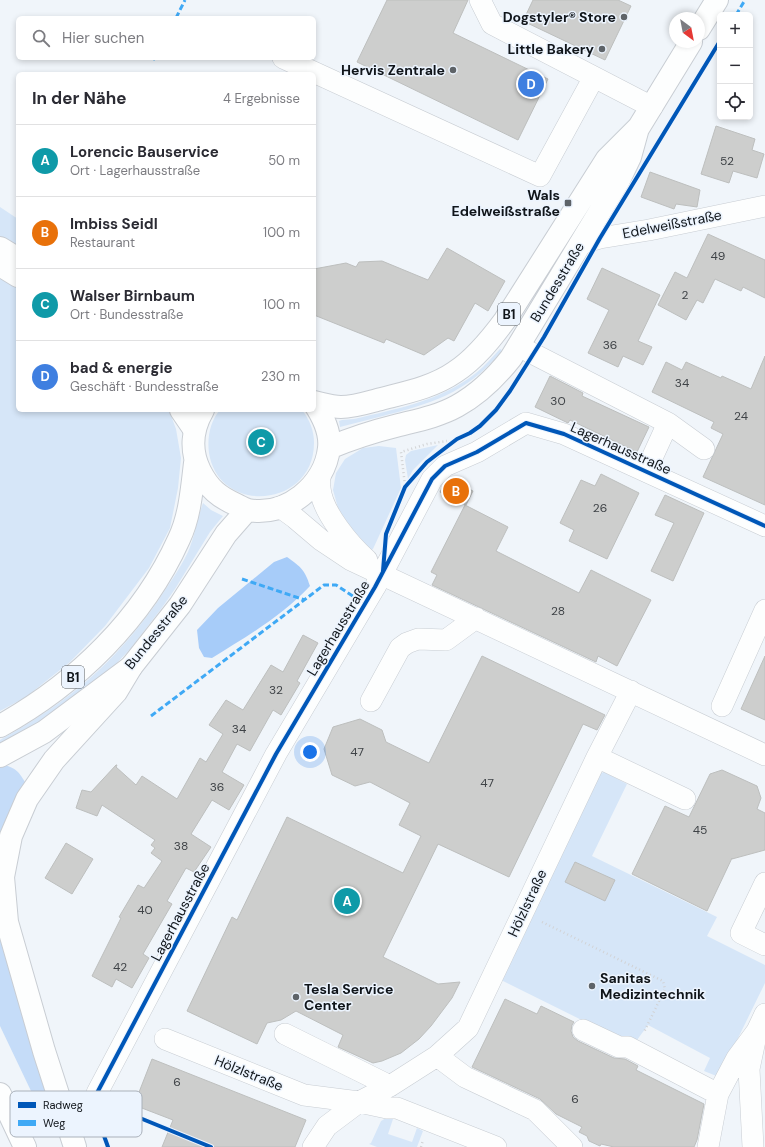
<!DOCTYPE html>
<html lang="de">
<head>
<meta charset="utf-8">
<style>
  :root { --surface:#fff; --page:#f7f7f7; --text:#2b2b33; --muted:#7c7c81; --line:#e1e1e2; --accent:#5e6368 }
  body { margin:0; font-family:"DM Sans",sans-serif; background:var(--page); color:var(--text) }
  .controls { position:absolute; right:12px; top:12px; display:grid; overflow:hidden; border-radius:6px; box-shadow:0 2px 6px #0003 }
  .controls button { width:36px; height:36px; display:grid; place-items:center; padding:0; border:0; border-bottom:1px solid var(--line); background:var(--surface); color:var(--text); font:20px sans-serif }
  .compass { position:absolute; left:669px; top:12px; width:36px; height:36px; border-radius:50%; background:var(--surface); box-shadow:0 2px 6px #0003; rotate:148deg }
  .you { position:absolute; left:310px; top:752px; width:14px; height:14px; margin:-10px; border:3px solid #fff; border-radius:50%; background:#1a73e8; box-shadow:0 0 0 6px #1a73e833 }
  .badge { display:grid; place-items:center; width:26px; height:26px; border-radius:50%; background:var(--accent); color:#fff; font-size:13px; font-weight:700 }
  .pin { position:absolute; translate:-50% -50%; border:2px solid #fff; box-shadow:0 1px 4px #0006 }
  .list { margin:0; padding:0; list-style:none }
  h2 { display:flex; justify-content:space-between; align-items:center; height:52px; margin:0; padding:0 16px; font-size:17px }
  h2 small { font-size:13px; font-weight:400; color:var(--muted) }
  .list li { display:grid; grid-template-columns:26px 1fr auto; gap:12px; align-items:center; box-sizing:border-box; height:72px; padding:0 16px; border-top:1px solid var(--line) }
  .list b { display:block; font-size:15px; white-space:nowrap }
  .list p { margin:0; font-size:13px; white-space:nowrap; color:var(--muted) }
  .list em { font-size:13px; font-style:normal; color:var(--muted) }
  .icon { flex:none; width:22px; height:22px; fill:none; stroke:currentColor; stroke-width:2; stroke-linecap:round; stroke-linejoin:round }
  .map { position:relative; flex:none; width:765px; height:1147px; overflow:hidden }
  .search { position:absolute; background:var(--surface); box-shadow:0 2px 6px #0003; left:16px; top:16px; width:300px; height:44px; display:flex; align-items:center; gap:10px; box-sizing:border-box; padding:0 14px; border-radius:6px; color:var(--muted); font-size:15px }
  .panel { position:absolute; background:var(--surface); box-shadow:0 2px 6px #0003; left:16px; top:72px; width:300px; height:340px; border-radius:6px }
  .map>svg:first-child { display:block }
  .green { fill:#d6e6f8 }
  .forest { fill:#c5dcf8 }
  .water { fill:#a7ccf9 }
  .building { fill:#cdcecd; stroke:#bdbfbe }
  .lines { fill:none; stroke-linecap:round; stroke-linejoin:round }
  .minor-casing { stroke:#c8cdd3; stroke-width:22 }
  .major-casing { stroke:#c8cdd3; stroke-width:24 }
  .highway-casing { stroke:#c8cdd3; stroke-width:24 }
  .path { stroke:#d1d2d4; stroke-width:2.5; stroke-dasharray:1 3; stroke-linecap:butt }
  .minor { stroke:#fdfefe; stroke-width:21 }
  .major { stroke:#fdfefe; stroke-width:22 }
  .highway { stroke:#fdfefe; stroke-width:22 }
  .quiet { stroke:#3fa9f5; stroke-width:3; stroke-dasharray:6 3; stroke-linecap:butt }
  .cycleway-casing { stroke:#ecf4fe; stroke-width:6 }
  .cycleway { stroke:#0057b8; stroke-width:4 }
  .poi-dot { fill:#5e6368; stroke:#ecf4fe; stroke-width:1.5 }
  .labels { text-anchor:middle; stroke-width:3; stroke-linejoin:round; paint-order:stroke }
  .number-label { font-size:12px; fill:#3f4347 }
  .shield { fill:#ecf4fe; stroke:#52585e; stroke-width:1 }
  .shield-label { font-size:13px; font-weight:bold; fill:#10151a }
  .poi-label { font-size:14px; font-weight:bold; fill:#10151a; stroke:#ecf4fe; text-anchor:end }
  .street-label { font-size:14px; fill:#10151a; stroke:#ecf4fe }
  .key { fill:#ecf4fe; stroke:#aab1ba; stroke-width:1 }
  .key-label { font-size:11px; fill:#10151a }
</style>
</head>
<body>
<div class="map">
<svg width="765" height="1147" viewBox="0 0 765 1147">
  <rect width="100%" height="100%" fill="#f0f5fa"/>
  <!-- green -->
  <path class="green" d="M0 207 18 219V250L0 238Z
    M0 273 18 284V410H169L176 429 181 458 178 488 170 528 149 568 105 626 70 662 26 697 0 711Z
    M500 349 502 350 501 352C466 394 430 404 379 417 366 420 353 424 340 427L339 421 342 420 354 419C396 409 441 401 476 373 485 366 492 357 500 349Z
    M220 410H302C310 420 314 431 314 443 314 508 219 516 209 453 207 438 210 421 220 410Z
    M438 445 413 470 408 479 405 460 406 455 411 451Z
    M379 446 396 448 401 488 373 549 370 551 363 547 338 508 333 490 336 473 345 459 363 448Z
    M203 503 211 510 223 516 210 532 175 589 161 609 131 648 117 663 101 679 0 749V740C67 703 114 664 158 601 168 585 180 569 188 552 195 536 197 519 203 503Z
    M604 772 627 784 592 856 717 917 707 936 765 965V983L719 1077 704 1071 710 1058 648 1025 637 1040 632 1037 622 1040 501 980 601 773Z
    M388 1117H392L393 1119 388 1134 412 1142 417 1128 423 1131 417 1147H377L369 1144 371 1143 381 1121Z"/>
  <!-- forest -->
  <path class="forest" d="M1 764C15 768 18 770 25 782L12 806 0 835V765Z
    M0 939 60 1130 52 1135 0 1026Z"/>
  <!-- water -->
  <path class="water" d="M287 557C301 567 305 570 310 586 282 616 246 637 212 658L204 657 199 648 197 630 218 608 274 562Z"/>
  <!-- building -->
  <path class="building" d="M387 0H468L453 33 548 79 518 140 357 62Z
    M533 0H618L631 6 605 60 523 21Z
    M716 126 755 139 752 150 764 154 757 178 733 171 729 183 701 174Z
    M650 172 700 190 697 207 676 204 674 209 641 197Z
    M708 234 765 260V298L743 287 741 291 715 279 703 303 697 300 686 320 658 305 675 272 687 278Z
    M447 248 505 281 488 311 475 303 454 341 448 338 424 355 386 339 384 343 314 315V269L346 263 356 267 359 262 382 261 428 280Z
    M602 268 660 295 638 341 652 347 643 365 623 356 618 367 588 353 609 310 587 299Z
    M765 356V505L703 477 723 434 711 428 714 422 652 392 666 362 682 370 686 362 721 378 722 376 751 389Z
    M550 376 583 393 582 396 649 427 637 452 570 420 568 423 535 407Z
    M601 474 639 493 607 559 569 541 574 530 560 523 581 480 595 486Z
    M449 479 473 491 466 505 440 492 445 483Z
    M665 495 704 513 673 581 651 571 674 523 655 515Z
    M465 505 508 527 496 551 579 593 591 570 651 600 617 666 598 656 596 662 432 585 437 575 431 572Z
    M303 635 318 643 297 681 300 683 281 715 273 710 250 751 237 744 222 772 244 785 229 810 212 800 191 834 211 847 194 872 186 868 167 901 172 904 143 954 149 958 132 988 116 979 112 987 92 976 121 918 119 917 138 885 144 888 162 861 151 853 155 848 151 845 155 840 102 805 97 816 76 808 82 790 91 792 116 765H117L116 767 136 785 142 776 177 799 200 758 206 762 223 734 209 725 226 700 243 710 271 665 283 672Z
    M482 656 605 715 597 730 583 724 509 877 438 844 383 957 438 984 460 982 452 998 431 1026 419 1039 401 1053 382 1061 373 1063 338 1047 343 1035 296 1011 281 1020 267 1023 257 1044 187 1011 232 917 237 920 287 817 403 873 421 836 399 825 410 803 370 782 355 786 332 775 324 749 333 727 360 719 382 730 386 742 429 763Z
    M765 656V720L741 709Z
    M722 770 757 786 761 798 757 809 765 813V850L732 859V858L707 911 632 874 665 806 689 817 710 774Z
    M66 843 93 859 72 894 45 878Z
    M575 862 615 880 605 901 565 882Z
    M505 999 537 1014 541 1006 574 1022 572 1025 571 1031 573 1037 578 1041 614 1058 625 1059 638 1066 636 1070 704 1104 697 1140 694 1147H614L601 1144 600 1146 589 1141 587 1136 579 1132 582 1127 556 1114 540 1099 472 1067Z
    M152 1059 306 1120 295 1147H162L173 1120 134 1105Z"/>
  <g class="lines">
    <!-- minor casing -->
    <g class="minor-casing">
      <path id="minor" d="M480 0 492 24 652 107
        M283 58 540 176 594 77
        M580 244 600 238 649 230 765 206
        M518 346 668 423 646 471
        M668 423 704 449
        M320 476C320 480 319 484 320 488 322 512 350 545 367 560
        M280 507 295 518 321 540 351 560 765 755
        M371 701 400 648 407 643 418 639 446 640 476 618
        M722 706 765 610
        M597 757 685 799
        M765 883 741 933 765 945
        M583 1030 619 1047H628L718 1094 737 1058 757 1031
        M285 1034 390 1086
        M165 1039 304 1095 359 1102 387 1108H397L496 1147
        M437 1056 465 1077 535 1110 572 1147
        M97 1093 276 754 375 587 432 479 445 466 477 452 526 423 564 434 765 526
        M313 1147 327 1126 359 1102 390 1086 437 1056 468 1028 597 757 631 691
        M708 1147 718 1094
        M753 1147 749 1069 757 1031 765 1014"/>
    </g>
    <!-- major casing -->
    <g class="major-casing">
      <path id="major" d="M699 29 717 0
        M314 402C323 404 332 407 341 407 353 407 366 403 377 400 403 393 432 388 455 372 475 359 491 339 505 320L607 159 639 127 691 42
        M203 410C192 429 190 451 200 471 209 489 219 497 237 505 241 507 244 509 248 510 286 517 325 486 329 448 331 432 322 415 314 403
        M329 448C352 438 375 431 399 425 419 420 439 416 457 406 479 394 496 377 511 358L619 180 630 157 638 128
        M0 726C76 684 143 619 179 539 190 516 192 488 195 463
        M0 756 44 732 131 667 180 605 226 534 247 510"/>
    </g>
    <!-- highway casing -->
    <g class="highway-casing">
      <path id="highway" d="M0 248 18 259
        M0 265 18 276
        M181 410 194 429
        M0 1094 25 1147
        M75 1147 44 1051 7 922 3 877 11 836 27 799 54 760 116 692 131 667"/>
    </g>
    <!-- path -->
    <path class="path" d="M405 485 401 452 427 444 447 441
      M542 922 663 981 665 989 644 1032
      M421 1147 423 1140"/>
    <!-- minor -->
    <use href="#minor" class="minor"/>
    <!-- major -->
    <use href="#major" class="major"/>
    <!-- highway -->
    <use href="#highway" class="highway"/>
    <!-- quiet -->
    <path class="quiet" d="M736 15 745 0
      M176 18 185 0
      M153 60 154 58
      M242 579 305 600
      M151 716 324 585H336L365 604"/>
    <!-- cycleway casing -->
    <g class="cycleway-casing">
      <path id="cycleway" d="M383 571 386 534 405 487 427 462 457 439 470 433 480 426 496 410 510 391 544 337 600 238 720 41
        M103 1133C114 1116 114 1111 135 1116L211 1147
        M108 1147 103 1133 97 1093 276 754 375 587 432 479 445 466 477 452 526 423 564 434 765 526"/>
    </g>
    <!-- cycleway -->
    <use href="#cycleway" class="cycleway"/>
  </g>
  <!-- markers -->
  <g class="poi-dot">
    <circle cx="624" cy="17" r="4"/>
    <circle cx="602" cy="49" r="4"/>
    <circle cx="453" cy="70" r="4"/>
    <rect x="564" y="199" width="8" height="8" rx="2"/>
    <circle cx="592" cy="986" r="4"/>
    <circle cx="296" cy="997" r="4"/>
  </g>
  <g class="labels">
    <!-- number labels -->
    <g class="number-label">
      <text x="727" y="165">52</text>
      <text x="718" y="260">49</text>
      <text x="685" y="299">2</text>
      <text x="610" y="349">36</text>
      <text x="682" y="387">34</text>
      <text x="558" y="405">30</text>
      <text x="741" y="420">24</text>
      <text x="600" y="512">26</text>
      <text x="558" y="615">28</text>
      <text x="276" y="694">32</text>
      <text x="239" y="733">34</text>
      <text x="357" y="756">47</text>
      <text x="487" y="787">47</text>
      <text x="217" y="791">36</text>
      <text x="700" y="834">45</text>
      <text x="181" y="850">38</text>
      <text x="145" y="914">40</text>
      <text x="120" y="971">42</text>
      <text x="177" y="1086">6</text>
      <text x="575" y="1103">6</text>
    </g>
    <!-- shield labels -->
    <g class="shield">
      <rect x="498" y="303" width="22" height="22" rx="3"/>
      <rect x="62" y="666" width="22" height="22" rx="3"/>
    </g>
    <g class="shield-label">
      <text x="509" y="319">B1</text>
      <text x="73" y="682">B1</text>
    </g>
    <!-- poi labels -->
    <g class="poi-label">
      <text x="616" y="22">Dogstyler® Store</text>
      <text x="594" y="54">Little Bakery</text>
      <text x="445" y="75">Hervis Zentrale</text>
      <text x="560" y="200">Wals<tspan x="560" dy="16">Edelweißstraße</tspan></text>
      <text x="600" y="983" text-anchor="start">Sanitas<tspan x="600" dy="16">Medizintechnik</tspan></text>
      <text x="304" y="994" text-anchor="start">Tesla Service<tspan x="304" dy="16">Center</tspan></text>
    </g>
    <!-- street labels -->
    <g class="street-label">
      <text transform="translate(672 224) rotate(-11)" y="5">Edelweißstraße</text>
      <text transform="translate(557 282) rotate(-59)" y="5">Bundesstraße</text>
      <text transform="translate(621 448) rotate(24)" y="5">Lagerhausstraße</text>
      <text transform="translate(338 628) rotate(-59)" y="5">Lagerhausstraße</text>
      <text transform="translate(156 632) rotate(-51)" y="5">Bundesstraße</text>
      <text transform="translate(527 903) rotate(-65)" y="5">Hölzlstraße</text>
      <text transform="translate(180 912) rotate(-62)" y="5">Lagerhausstraße</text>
      <text transform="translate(249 1073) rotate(22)" y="5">Hölzlstraße</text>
    </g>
  </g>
  <!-- legend -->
  <rect x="10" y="1091" width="132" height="46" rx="6" class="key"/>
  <rect x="18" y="1102" width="18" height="6" fill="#0057b8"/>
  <rect x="18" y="1120" width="18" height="6" fill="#3fa9f5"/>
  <g class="key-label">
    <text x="43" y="1109">Radweg</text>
    <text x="43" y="1127">Weg</text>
  </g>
</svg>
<div class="controls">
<button>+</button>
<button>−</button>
<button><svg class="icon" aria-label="locate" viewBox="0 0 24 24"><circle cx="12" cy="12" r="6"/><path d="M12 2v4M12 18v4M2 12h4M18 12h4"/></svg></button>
</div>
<svg class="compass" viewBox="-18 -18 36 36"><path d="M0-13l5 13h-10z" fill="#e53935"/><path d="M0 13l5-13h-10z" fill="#7c7c81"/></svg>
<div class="you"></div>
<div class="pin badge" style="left:347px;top:901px;background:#0f9aa8">A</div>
<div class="pin badge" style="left:456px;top:491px;background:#e8710a">B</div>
<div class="pin badge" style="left:261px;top:442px;background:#0f9aa8">C</div>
<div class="pin badge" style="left:531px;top:84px;background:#3f7fe0">D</div>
<div class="search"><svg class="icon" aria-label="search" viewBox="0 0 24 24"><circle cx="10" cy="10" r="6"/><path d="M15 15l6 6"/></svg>Hier suchen</div>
<section class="panel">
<h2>In der Nähe<small>4 Ergebnisse</small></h2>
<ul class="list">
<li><span class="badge" style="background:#0f9aa8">A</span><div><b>Lorencic Bauservice</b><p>Ort · Lagerhausstraße</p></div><em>50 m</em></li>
<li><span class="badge" style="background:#e8710a">B</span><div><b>Imbiss Seidl</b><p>Restaurant</p></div><em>100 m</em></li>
<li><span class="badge" style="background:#0f9aa8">C</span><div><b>Walser Birnbaum</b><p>Ort · Bundesstraße</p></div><em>100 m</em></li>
<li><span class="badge" style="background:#3f7fe0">D</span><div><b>bad &amp; energie</b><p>Geschäft · Bundesstraße</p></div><em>230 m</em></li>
</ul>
</section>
</div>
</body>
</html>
